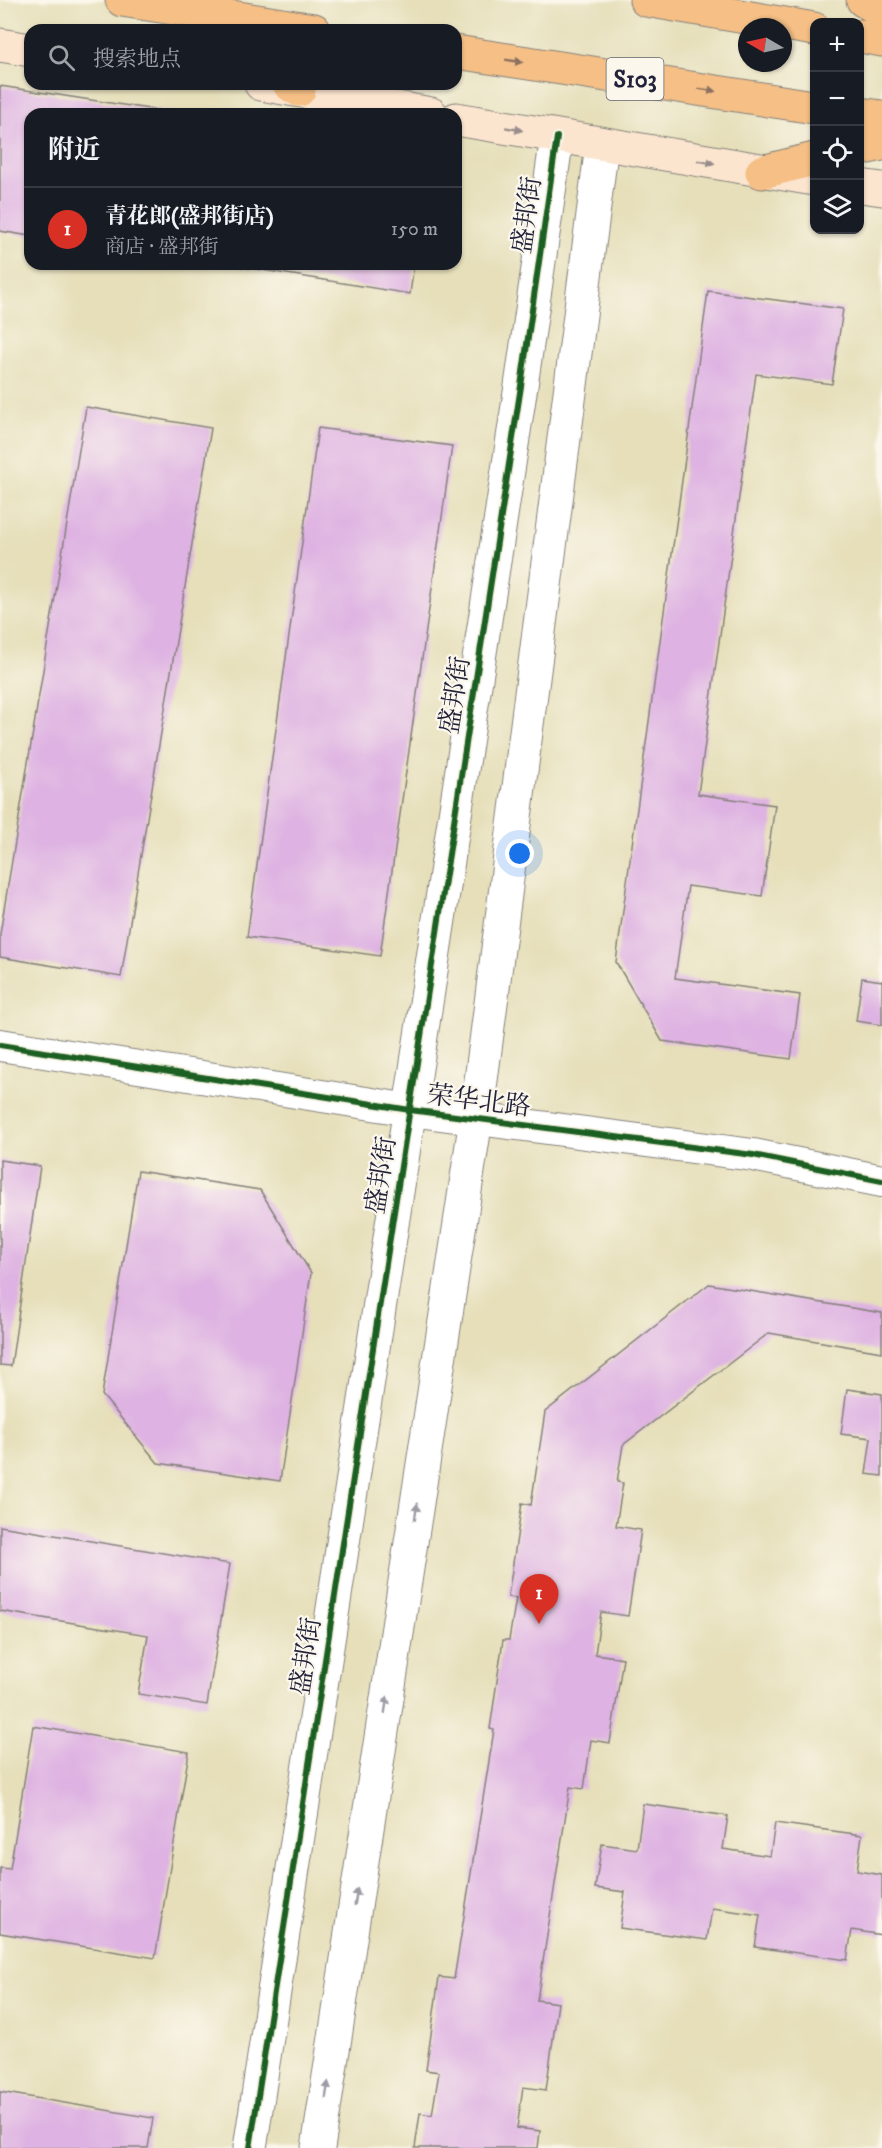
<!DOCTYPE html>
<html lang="zh">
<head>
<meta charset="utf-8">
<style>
  :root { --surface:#171b24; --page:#242831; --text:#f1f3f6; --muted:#9ea1a6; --line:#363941; --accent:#d93025 }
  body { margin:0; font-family:"IM FELL DW Pica","Noto Serif SC",serif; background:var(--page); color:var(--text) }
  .controls { position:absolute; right:18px; top:18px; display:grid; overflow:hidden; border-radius:12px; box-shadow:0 2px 4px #0004 }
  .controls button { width:54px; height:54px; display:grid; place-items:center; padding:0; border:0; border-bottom:2px solid var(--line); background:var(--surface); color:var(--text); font:30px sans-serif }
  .compass { position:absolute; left:738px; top:18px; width:54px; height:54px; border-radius:50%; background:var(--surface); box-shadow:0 2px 4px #0004; rotate:279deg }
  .you { position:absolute; left:520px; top:854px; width:21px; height:21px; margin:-15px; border:4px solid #fff; border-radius:50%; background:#1a73e8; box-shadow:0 0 0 9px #1a73e833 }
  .badge { display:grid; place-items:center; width:39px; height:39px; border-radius:50%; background:var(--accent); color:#fff; font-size:20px; font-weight:700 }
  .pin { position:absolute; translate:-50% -50px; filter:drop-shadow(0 2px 3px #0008) }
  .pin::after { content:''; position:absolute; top:32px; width:21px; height:18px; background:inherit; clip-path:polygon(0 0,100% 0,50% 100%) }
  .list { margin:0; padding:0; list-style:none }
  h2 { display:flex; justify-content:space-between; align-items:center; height:78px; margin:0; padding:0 24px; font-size:26px }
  h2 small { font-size:20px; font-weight:400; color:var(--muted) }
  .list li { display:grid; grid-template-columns:39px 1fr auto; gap:18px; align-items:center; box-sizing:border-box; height:84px; padding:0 24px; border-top:2px solid var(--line) }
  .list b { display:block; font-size:22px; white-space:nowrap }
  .list p { margin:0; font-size:20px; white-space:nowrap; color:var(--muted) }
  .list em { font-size:20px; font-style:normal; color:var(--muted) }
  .icon { flex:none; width:33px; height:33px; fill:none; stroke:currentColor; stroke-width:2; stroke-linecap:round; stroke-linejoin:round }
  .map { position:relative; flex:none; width:882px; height:2148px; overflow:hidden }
  .search { position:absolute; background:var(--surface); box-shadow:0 2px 4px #0004; left:24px; top:24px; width:438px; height:66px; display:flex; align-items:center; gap:15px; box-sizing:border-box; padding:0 21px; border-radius:18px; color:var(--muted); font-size:22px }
  .panel { position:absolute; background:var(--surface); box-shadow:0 2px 4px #0004; left:24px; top:108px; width:438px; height:162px; border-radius:18px }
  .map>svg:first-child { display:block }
  .building { fill:#deb2e2 }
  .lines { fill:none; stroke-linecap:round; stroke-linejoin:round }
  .minor-casing { stroke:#84807a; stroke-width:34 }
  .tertiary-casing { stroke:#84807a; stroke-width:35 }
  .secondary-casing { stroke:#84807a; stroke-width:35 }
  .trunk-casing { stroke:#84807a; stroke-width:35 }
  .minor { stroke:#fff; stroke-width:32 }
  .tertiary { stroke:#fff; stroke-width:33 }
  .secondary { stroke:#fbe5cf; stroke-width:33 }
  .trunk { stroke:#f5bf86; stroke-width:33 }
  .cycleway-casing { stroke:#fbf7ec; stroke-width:10 }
  .cycleway { stroke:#1b5e20; stroke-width:6 }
  .oneway { fill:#8c7060 }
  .oneway2 { fill:#998d8c }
  .oneway3 { fill:#9c9ca7 }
  .labels { text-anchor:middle; stroke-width:4.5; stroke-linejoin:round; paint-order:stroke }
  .shield { fill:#fbf7ec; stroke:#636270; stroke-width:1.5 }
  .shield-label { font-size:24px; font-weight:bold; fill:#22223b }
  .street-label { font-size:26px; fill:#22223b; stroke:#fbf7ec }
</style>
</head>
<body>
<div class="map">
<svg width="882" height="2148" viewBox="0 0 882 2148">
  <rect width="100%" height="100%" fill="#fbf7ec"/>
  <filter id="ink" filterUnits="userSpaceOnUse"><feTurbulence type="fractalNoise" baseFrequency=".0167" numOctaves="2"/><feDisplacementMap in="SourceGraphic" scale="12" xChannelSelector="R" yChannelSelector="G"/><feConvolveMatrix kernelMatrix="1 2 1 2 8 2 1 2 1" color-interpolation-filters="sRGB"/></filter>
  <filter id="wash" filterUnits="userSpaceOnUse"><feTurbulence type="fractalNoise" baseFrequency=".008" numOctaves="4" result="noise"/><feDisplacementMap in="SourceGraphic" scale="24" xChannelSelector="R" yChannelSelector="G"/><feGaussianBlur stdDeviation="1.35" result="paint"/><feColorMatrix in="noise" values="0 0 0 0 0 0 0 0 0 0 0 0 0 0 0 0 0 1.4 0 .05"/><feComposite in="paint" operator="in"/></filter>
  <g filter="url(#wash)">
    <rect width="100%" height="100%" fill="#e6dfba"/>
    <g id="blocks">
      <!-- building -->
      <path class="building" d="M0 86 175 113V114H30V236L0 231Z
        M225 264H414L410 294Z
        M708 291 843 309 832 384 756 374 698 794 775 805 762 896 688 886 675 978 800 995 791 1059 662 1041 616 962Z
        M86 407 211 428 121 977 0 957V934Z
        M318 428 452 446 380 956 247 937Z
        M862 978 882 981V1025L856 1021Z
        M0 1160 40 1166 11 1366 0 1365Z
        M138 1171 260 1190 311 1273 280 1481 158 1463 102 1395Z
        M709 1284 882 1313V1352L769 1333 623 1445 617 1482 623 1483 616 1526 641 1530 628 1616 601 1612 595 1654 623 1658 610 1743 591 1740 584 1789 570 1787 537 2000 558 2003 546 2090 523 2087 517 2128 540 2131 538 2148H415L420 2113 432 2115 439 2072 426 2070 439 1977 454 1979 494 1730 490 1729 503 1640H509L516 1598 508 1597 522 1503 531 1505 545 1412Z
        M847 1389 882 1394V1476L866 1474 871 1438 841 1434Z
        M0 1526 230 1564 207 1705 138 1694 148 1635 0 1611Z
        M33 1726 189 1752 155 1958 0 1933V1868L10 1869Z
        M643 1804 728 1816 723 1849 770 1856 775 1823 862 1835 857 1871 882 1875V1935L852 1930 847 1960 755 1947 760 1915 712 1908 707 1940 620 1928 625 1892 595 1888 602 1844 637 1849Z
        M0 2092 153 2118 148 2148H0Z"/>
    </g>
  </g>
  <g filter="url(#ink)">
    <use href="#blocks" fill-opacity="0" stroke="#84807a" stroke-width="1.5"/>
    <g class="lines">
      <!-- minor casing -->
      <g class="minor-casing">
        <path id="minor" d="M0 1045 410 1110 753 1155 882 1181"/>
      </g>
      <!-- tertiary casing -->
      <g class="tertiary-casing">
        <path id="tertiary" d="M250 2148 521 386 557 137
          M318 2148 476 1119 602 145"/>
      </g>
      <!-- secondary casing -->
      <g class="secondary-casing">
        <path id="secondary" d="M0 45 30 50
          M261 84 431 114
          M456 119 814 179
          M860 186 882 189"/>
      </g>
      <!-- trunk casing -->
      <g class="trunk-casing">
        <path id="trunk" d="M122 0 314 30
          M646 0 814 29
          M863 0 882 11
          M860 36 882 40
          M456 52 814 107
          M289 84 299 90
          M860 114 882 117
          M860 149 882 144
          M762 172 814 159"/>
      </g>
      <!-- minor -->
      <use href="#minor" class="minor"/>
      <!-- tertiary -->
      <use href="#tertiary" class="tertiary"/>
      <!-- secondary -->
      <use href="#secondary" class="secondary"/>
      <!-- trunk -->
      <use href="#trunk" class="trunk"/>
      <!-- cycleway casing -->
      <g class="cycleway-casing">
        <path id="cycleway" d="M0 1045 410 1110 753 1155 882 1181
          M250 2148 521 386 557 137"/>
      </g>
      <!-- cycleway -->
      <use href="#cycleway" class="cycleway"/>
    </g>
    <!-- one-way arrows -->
    <defs><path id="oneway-solid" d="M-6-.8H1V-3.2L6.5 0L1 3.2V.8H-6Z" transform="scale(1.5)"/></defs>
    <g class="oneway">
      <use href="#oneway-solid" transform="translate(514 61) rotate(9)"/>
      <use href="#oneway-solid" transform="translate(707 90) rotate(9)"/>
    </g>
    <g class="oneway2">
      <use href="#oneway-solid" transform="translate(514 129) rotate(10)"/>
      <use href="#oneway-solid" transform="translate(706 162) rotate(9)"/>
    </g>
    <g class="oneway3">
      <use href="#oneway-solid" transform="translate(416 1512) rotate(-81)"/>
      <use href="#oneway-solid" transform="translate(386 1705) rotate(-81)"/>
      <use href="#oneway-solid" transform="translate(356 1897) rotate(-81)"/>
      <use href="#oneway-solid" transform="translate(327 2090) rotate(-81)"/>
    </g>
  </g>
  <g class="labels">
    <!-- shield labels -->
    <rect class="shield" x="606.5" y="58" width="57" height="42" rx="4.5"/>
    <g class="shield-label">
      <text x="635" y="87">S103</text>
    </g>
    <!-- street labels -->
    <g class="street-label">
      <text transform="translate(526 215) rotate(-82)" y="9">盛邦街</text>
      <text transform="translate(454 695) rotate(-81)" y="9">盛邦街</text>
      <text transform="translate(479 1100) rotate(7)" y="9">荣华北路</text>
      <text transform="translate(380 1175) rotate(-81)" y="9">盛邦街</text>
      <text transform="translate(305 1656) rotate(-81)" y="9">盛邦街</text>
    </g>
  </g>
</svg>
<div class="controls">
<button>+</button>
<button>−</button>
<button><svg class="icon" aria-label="locate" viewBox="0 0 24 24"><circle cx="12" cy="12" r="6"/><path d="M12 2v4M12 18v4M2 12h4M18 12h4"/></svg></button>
<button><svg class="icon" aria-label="layers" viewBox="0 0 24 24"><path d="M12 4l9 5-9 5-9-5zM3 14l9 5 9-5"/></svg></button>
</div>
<svg class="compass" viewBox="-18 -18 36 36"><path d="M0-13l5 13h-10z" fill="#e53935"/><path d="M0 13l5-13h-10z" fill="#9ea1a6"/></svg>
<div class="you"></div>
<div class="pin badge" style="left:539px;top:1624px">1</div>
<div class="search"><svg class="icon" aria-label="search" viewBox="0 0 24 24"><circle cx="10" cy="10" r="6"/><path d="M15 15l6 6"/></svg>搜索地点</div>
<section class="panel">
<h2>附近<small></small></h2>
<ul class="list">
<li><span class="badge">1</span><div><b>青花郎(盛邦街店)</b><p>商店 · 盛邦街</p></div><em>150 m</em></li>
</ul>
</section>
</div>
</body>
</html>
